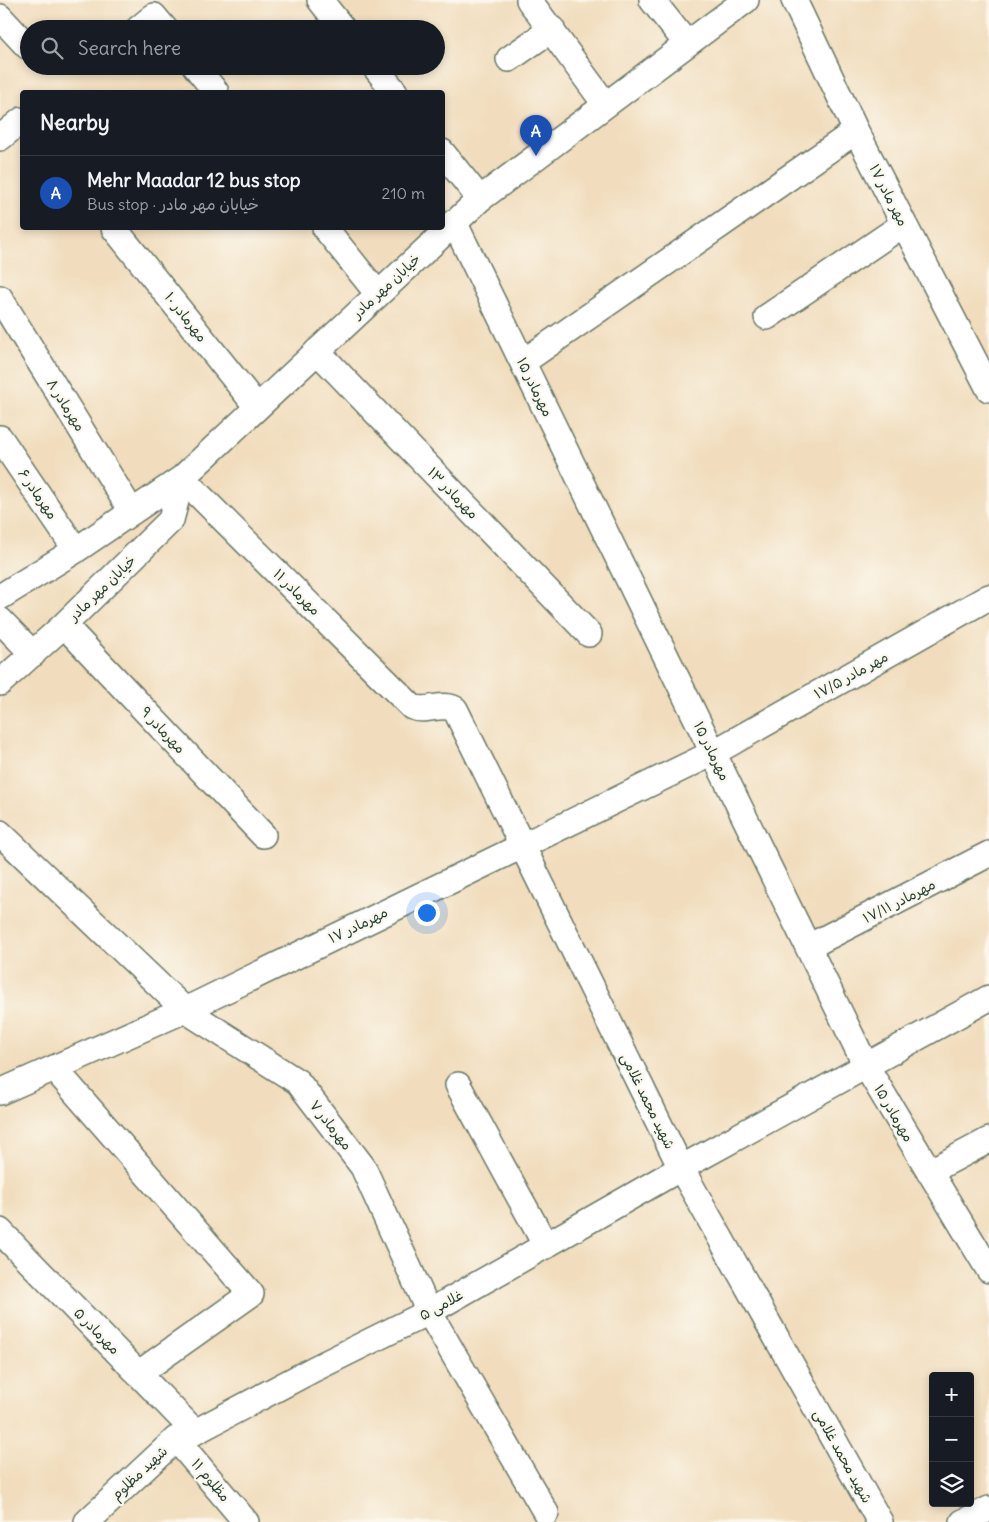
<!DOCTYPE html>
<html lang="en">
<head>
<meta charset="utf-8">
<style>
  :root { --surface:#171b24; --page:#242831; --text:#f1f3f6; --muted:#9ea1a6; --line:#363941; --accent:#2563eb }
  body { margin:0; font-family:Delius,"Playpen Sans Arabic",sans-serif; background:var(--page); color:var(--text) }
  .controls { position:absolute; right:15px; bottom:15px; display:grid; overflow:hidden; border-radius:5px; box-shadow:0 2px 8px #0003 }
  .controls button { width:45px; height:45px; display:grid; place-items:center; padding:0; border:0; border-bottom:1px solid var(--line); background:var(--surface); color:var(--text); font:25px sans-serif }
  .you { position:absolute; left:426px; top:912px; width:18px; height:18px; margin:-12px; border:4px solid #fff; border-radius:50%; background:#1a73e8; box-shadow:0 0 0 8px #1a73e833 }
  .badge { display:grid; place-items:center; width:32px; height:32px; border-radius:50%; background:var(--accent); color:#fff; font-size:16px; font-weight:700 }
  .pin { position:absolute; translate:-50% -41px; filter:drop-shadow(0 1px 2px #0008) }
  .pin::after { content:''; position:absolute; top:26px; width:18px; height:15px; background:inherit; clip-path:polygon(0 0,100% 0,50% 100%) }
  .list { margin:0; padding:0; list-style:none }
  h2 { display:flex; justify-content:space-between; align-items:center; height:65px; margin:0; padding:0 20px; font-size:21px }
  h2 small { font-size:16px; font-weight:400; color:var(--muted) }
  .list li { display:grid; grid-template-columns:32px 1fr auto; gap:15px; align-items:center; box-sizing:border-box; height:75px; padding:0 20px; border-top:1px solid var(--line) }
  .list b { display:block; font-size:19px; white-space:nowrap }
  .list p { margin:0; font-size:16px; white-space:nowrap; color:var(--muted) }
  .list em { font-size:16px; font-style:normal; color:var(--muted) }
  .icon { flex:none; width:28px; height:28px; fill:none; stroke:currentColor; stroke-width:2; stroke-linecap:round; stroke-linejoin:round }
  .map { position:relative; flex:none; width:989px; height:1522px; overflow:hidden }
  .search { position:absolute; background:var(--surface); box-shadow:0 2px 8px #0003; left:20px; top:20px; width:425px; height:55px; display:flex; align-items:center; gap:12px; box-sizing:border-box; padding:0 18px; border-radius:28px; color:var(--muted); font-size:19px }
  .panel { position:absolute; background:var(--surface); box-shadow:0 2px 8px #0003; left:20px; top:90px; width:425px; height:140px; border-radius:5px }
  .map>svg:first-child { display:block }
  .lines { fill:none; stroke-linecap:round; stroke-linejoin:round }
  .minor-casing { stroke:#687564; stroke-width:28 }
  .minor { stroke:#fff; stroke-width:25 }
  .labels { text-anchor:middle; stroke-width:4.5; stroke-linejoin:round; paint-order:stroke }
  .street-label { font-size:14px; fill:#1f3d34; stroke:#fbf7ec }
</style>
</head>
<body>
<div class="map">
<svg width="989" height="1522" viewBox="0 0 989 1522">
  <rect width="100%" height="100%" fill="#fbf7ec"/>
  <filter id="ink" filterUnits="userSpaceOnUse"><feTurbulence type="fractalNoise" baseFrequency=".02" numOctaves="2"/><feDisplacementMap in="SourceGraphic" scale="10" xChannelSelector="R" yChannelSelector="G"/><feConvolveMatrix kernelMatrix="1 2 1 2 8 2 1 2 1" color-interpolation-filters="sRGB"/></filter>
  <filter id="wash" filterUnits="userSpaceOnUse"><feTurbulence type="fractalNoise" baseFrequency=".0096" numOctaves="4" result="noise"/><feDisplacementMap in="SourceGraphic" scale="20" xChannelSelector="R" yChannelSelector="G"/><feGaussianBlur stdDeviation="1.12" result="paint"/><feColorMatrix in="noise" values="0 0 0 0 0 0 0 0 0 0 0 0 0 0 0 0 0 1.4 0 .05"/><feComposite in="paint" operator="in"/></filter>
  <g filter="url(#wash)">
    <rect width="100%" height="100%" fill="#f1ddbd"/>
  </g>
  <g filter="url(#ink)">
    <g class="lines">
      <!-- minor casing -->
      <g class="minor-casing">
        <path id="minor" d="M320 0 343 29
          M529 0 605 104
          M652 0 687 44
          M794 0 856 131 989 389
          M0 17 27 46
          M138 29 154 16 165 29
          M509 59 552 29
          M195 66 216 92
          M374 66 395 92
          M0 138 22 120
          M442 152 480 199
          M454 222 866 1066 989 1270
          M114 228 257 407
          M325 228 378 294
          M0 298 132 512
          M767 317 904 224
          M317 351 589 634
          M523 362 856 131
          M0 438 76 550
          M182 478 412 707C426 713 441 702 455 709L681 1168 880 1522
          M0 597 76 550 182 478 480 199 746 0
          M0 620 33 654
          M64 625 263 835
          M0 683 64 625 171 520 182 478
          M0 833 185 1010 298 1082 363 1167 429 1312 546 1513
          M808 947 989 854
          M54 1068 251 1294 138 1374
          M458 1085 546 1246
          M0 1092 185 1010 713 753 989 597
          M929 1172 989 1140
          M0 1231 195 1432
          M176 1439 246 1522
          M87 1522 176 1439 195 1432 314 1369 429 1312 681 1168 989 998
          M963 1522 989 1509"/>
      </g>
      <!-- minor -->
      <use href="#minor" class="minor"/>
    </g>
  </g>
  <g class="labels">
    <!-- street labels -->
    <g class="street-label">
      <text transform="translate(889 195) rotate(63)" y="5">مهر مادر ۱۷</text>
      <text transform="translate(386 286) rotate(-43)" y="5">خیابان مهر مادر</text>
      <text transform="translate(186 317) rotate(52)" y="5">مهرمادر ۱۰</text>
      <text transform="translate(535 387) rotate(64)" y="5">مهرمادر ۱۵</text>
      <text transform="translate(66 405) rotate(58)" y="5">مهرمادر ۸</text>
      <text transform="translate(453 493) rotate(46)" y="5">مهرمادر ۱۳</text>
      <text transform="translate(38 494) rotate(56)" y="5">مهرمادر ۶</text>
      <text transform="translate(102 588) rotate(-44)" y="5">خیابان مهر مادر</text>
      <text transform="translate(297 592) rotate(45)" y="5">مهرمادر ۱۱</text>
      <text transform="translate(851 675) rotate(-29)" y="5">مهر مادر ۱۷/۵</text>
      <text transform="translate(163 730) rotate(47)" y="5">مهرمادر ۹</text>
      <text transform="translate(712 751) rotate(64)" y="5">مهرمادر ۱۵</text>
      <text transform="translate(899 901) rotate(-27)" y="5">مهرمادر ۱۷/۱۱</text>
      <text transform="translate(358 925) rotate(-26)" y="5">مهرمادر ۱۷</text>
      <text transform="translate(648 1101) rotate(64)" y="5">شهید محمد غلامی</text>
      <text transform="translate(894 1113) rotate(60)" y="5">مهرمادر ۱۵</text>
      <text transform="translate(331 1125) rotate(52)" y="5">مهرمادر ۷</text>
      <text transform="translate(441 1305) rotate(-29)" y="5">غلامی ۵</text>
      <text transform="translate(97 1331) rotate(46)" y="5">مهرمادر ۵</text>
      <text transform="translate(843 1456) rotate(61)" y="5">شهید محمد غلامی</text>
      <text transform="translate(139 1473) rotate(-43)" y="5">شهید مظلوم</text>
      <text transform="translate(211 1480) rotate(50)" y="5">مظلوم ۱۱</text>
    </g>
  </g>
</svg>
<div class="controls">
<button>+</button>
<button>−</button>
<button><svg class="icon" aria-label="layers" viewBox="0 0 24 24"><path d="M12 4l9 5-9 5-9-5zM3 14l9 5 9-5"/></svg></button>
</div>
<div class="you"></div>
<div class="pin badge" style="left:536px;top:156px;background:#1a4fb4">A</div>
<div class="search"><svg class="icon" aria-label="search" viewBox="0 0 24 24"><circle cx="10" cy="10" r="6"/><path d="M15 15l6 6"/></svg>Search here</div>
<section class="panel">
<h2>Nearby<small></small></h2>
<ul class="list">
<li><span class="badge" style="background:#1a4fb4">A</span><div><b>Mehr Maadar 12 bus stop</b><p>Bus stop · خیابان مهر مادر</p></div><em>210 m</em></li>
</ul>
</section>
</div>
</body>
</html>
